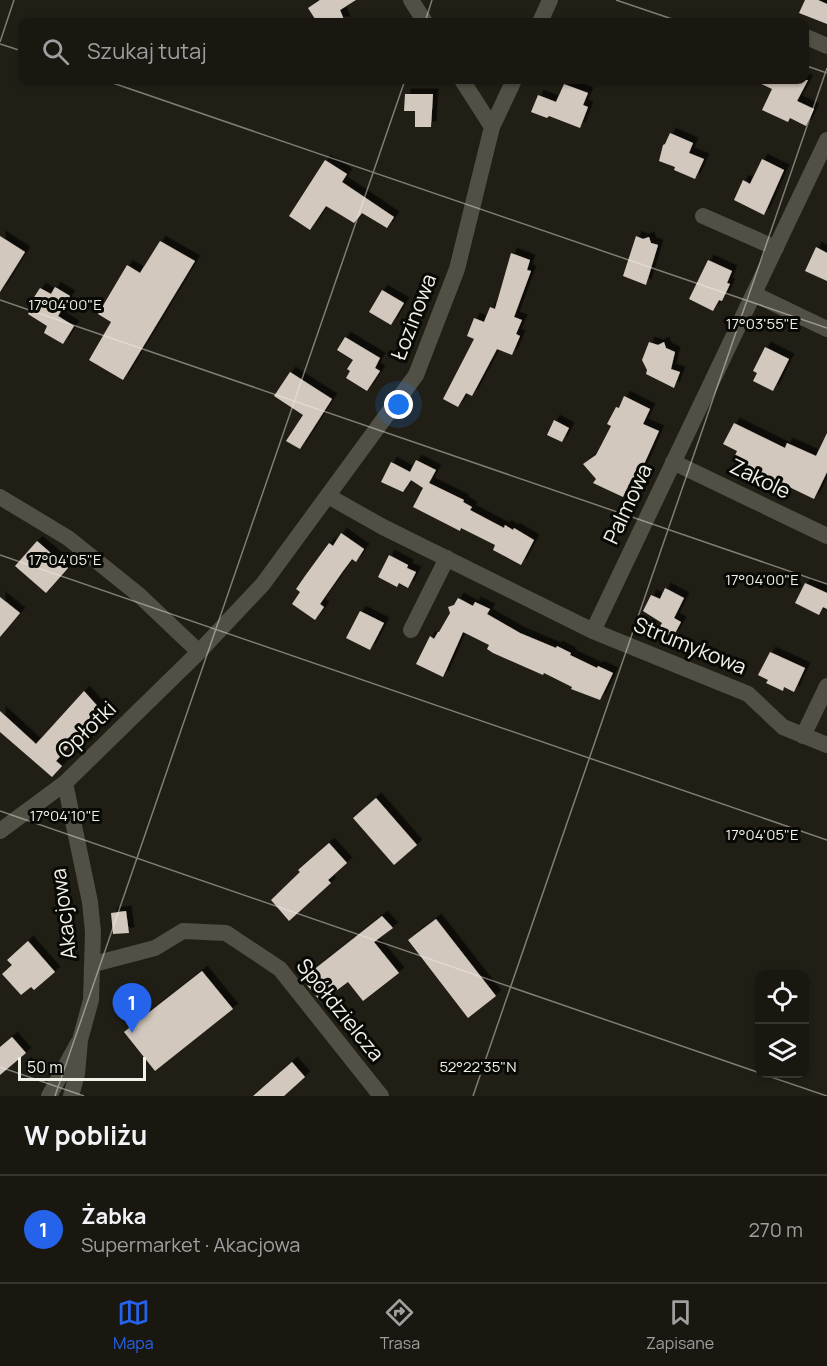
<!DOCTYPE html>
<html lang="pl">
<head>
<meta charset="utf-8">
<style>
  :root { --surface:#191710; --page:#26241e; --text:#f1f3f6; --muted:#9f9f9f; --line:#373630; --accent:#2563eb }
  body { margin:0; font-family:Manrope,sans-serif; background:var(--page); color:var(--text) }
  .controls { position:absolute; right:18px; bottom:18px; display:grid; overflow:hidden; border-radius:12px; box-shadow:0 2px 4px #0004 }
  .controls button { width:54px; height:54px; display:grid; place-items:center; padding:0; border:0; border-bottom:2px solid var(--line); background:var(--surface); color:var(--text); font:30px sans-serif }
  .scale { position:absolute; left:18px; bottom:15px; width:128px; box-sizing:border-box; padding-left:6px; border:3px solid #f1f0e9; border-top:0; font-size:16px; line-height:21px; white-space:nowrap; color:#f1f0e9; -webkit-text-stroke:4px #090905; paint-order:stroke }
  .you { position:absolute; left:399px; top:405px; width:21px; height:21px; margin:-15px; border:4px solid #fff; border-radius:50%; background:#1a73e8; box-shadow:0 0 0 9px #1a73e833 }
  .badge { display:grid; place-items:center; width:39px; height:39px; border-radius:50%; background:var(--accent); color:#fff; font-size:20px; font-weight:700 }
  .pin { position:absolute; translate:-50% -50px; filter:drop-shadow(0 2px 3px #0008) }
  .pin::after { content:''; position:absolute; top:32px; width:21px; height:18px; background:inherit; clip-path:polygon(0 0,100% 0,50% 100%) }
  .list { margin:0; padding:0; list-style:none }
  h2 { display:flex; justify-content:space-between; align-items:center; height:78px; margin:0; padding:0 24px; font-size:26px }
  h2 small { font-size:20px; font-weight:400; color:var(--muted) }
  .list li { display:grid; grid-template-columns:39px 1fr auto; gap:18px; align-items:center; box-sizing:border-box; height:108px; padding:0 24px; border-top:2px solid var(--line) }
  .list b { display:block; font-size:22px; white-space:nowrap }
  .list p { margin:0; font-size:20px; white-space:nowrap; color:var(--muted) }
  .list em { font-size:20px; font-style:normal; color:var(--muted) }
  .icon { flex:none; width:33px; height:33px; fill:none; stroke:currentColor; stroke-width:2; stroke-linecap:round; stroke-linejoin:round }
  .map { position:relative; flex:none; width:827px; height:1096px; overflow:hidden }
  .search { position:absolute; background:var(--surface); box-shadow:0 2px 4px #0004; left:18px; right:18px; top:18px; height:66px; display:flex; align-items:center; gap:15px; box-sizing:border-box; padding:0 21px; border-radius:12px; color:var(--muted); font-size:22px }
  .sheet { height:186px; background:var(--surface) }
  nav { display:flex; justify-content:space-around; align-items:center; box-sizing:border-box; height:84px; border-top:2px solid var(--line); background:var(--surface); font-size:16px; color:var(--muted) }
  nav a { display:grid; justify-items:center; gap:3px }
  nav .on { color:var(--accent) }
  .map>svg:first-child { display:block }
  .building { fill:#d2c8be; filter:url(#shadow) }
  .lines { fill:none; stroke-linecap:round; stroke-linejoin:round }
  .minor { stroke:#524f44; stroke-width:16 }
  .ticks { fill:none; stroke:#f1f0e9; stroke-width:1.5; stroke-opacity:0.45 }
  .labels { text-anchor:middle; stroke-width:6; stroke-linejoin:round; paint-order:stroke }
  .street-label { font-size:21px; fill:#f1f0e9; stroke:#090905 }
  .ticks-label { font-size:15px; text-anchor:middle; fill:#f1f0e9; stroke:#090905; stroke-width:6; stroke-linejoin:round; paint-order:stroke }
</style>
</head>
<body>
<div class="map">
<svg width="827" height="1096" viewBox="0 0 827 1096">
  <defs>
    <filter id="shadow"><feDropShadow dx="5.5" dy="-5.5" stdDeviation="0" flood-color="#0009"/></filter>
  </defs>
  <rect width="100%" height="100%" fill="#211f15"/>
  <!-- building -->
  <path class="building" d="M320 0H356L340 10 345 22H317L308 8Z
    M805 0H818L827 4V24L799 13Z
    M753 80H808L797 101 814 109 806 126 790 118 788 122 762 110 772 89Z
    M564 84 588 93 583 105 588 107 580 128 549 116 547 118 531 112 538 95 556 102Z
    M405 94H433L431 127H415V111H404Z
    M670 133 693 143 689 153 704 159 695 179 674 170 675 167 659 161 663 145 665 144Z
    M762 159 784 170 764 215 734 200 743 180 750 184Z
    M325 160 347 174 342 182 394 217 387 228 362 213 354 223 326 206 310 230 289 216Z
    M0 236 25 252 0 292Z
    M636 236 643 239 649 237 651 243 658 245 646 285 623 276Z
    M160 241 195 261 123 380 89 360 111 322 98 314 127 265 140 273Z
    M816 247 827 253V281L805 271Z
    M511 253 530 260 527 270 531 271 514 317 522 320 516 334 520 336 512 355 497 349 472 396 466 393 458 407 443 399 474 339 467 336 474 318 484 322 490 307 495 309Z
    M708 260 732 271 727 283 730 284 722 301 719 300 713 311 689 299Z
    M55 287 70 296 58 316 74 326 63 344 44 333 47 326 28 314 34 303 31 302 40 288 51 294Z
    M382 290 404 303 391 325 369 312Z
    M345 337 380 358 375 368 380 371 367 391 346 378 350 371 347 369 353 360 337 350Z
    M649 342 658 345 664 342 666 348 675 352 671 369 680 372 674 388 646 374 647 370 642 360Z
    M765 347 789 359 773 391 753 381 757 373 753 371Z
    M290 372 332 399 300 449 286 441 303 415 274 396Z
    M624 396 650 409 643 424 659 431 636 482 631 480 623 497 593 483 596 479 583 464 596 455 611 426 607 424 616 407 619 408Z
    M554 420 569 428 562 442 547 435Z
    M734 423 785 448 787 443 816 456 827 433V472L814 499 733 460 737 451 723 444Z
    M416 460 436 470 429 483 464 500 463 502 472 507 470 510 504 528 505 525 513 530 514 528 534 540 521 565 493 550 495 545 461 528 460 531 413 507 423 488 411 480 403 492 381 482 391 462 410 472Z
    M341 533 364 549 356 562 352 559 343 571 320 604 324 607 315 620 292 604 300 592 296 589 305 576 329 543 333 546Z
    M37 541 68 568 46 593 15 566Z
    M389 555 408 565 407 568 416 572 408 588 399 583 397 587 378 577Z
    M805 583 827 593V609L823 607 819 615 795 603Z
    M665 588 684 598 674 618 681 622 673 637 658 630 662 623 643 611 651 595 660 599Z
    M0 597 20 613 0 637Z
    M458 598 473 606 475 602 490 609 487 614 520 633 556 648 557 646 571 653 570 655 597 668 598 666 613 673 600 700 571 689 572 687 544 673 543 675 493 653 487 649 489 645 463 632 443 677 416 664 430 636 434 639 438 632H439L450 613 448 607 454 605Z
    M360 611 384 623 370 650 346 638Z
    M770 652 805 668 794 692 784 687 783 691 766 683 768 680 758 675Z
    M84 691 101 710 56 761 62 766 52 777 0 732V711L36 744Z
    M376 798 417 845 394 865 353 818Z
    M329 843 347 863 328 880 331 883 289 921 271 900 300 872 298 870Z
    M126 911 129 933 113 934 111 913Z
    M382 916 393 928 374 942 399 973 363 1001 348 982 321 1002 302 979Z
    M436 919 496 996 468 1018 408 940Z
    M28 941 55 972 34 990 31 987 21 995 2 974 12 965 7 960Z
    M202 971 233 1009 155 1071 124 1032Z
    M12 1037 26 1053 0 1075V1047Z
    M292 1062 305 1077 284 1096H253Z"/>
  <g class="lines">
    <!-- minor -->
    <path class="minor" d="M411 0 425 22
      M540 22 550 0
      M804 36 827 46
      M492 127 514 80
      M703 216 776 248
      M754 294 827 329
      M673 462 827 536
      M328 496 383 527 593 631 748 694 783 727 827 745
      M0 497 68 538 139 595 199 652
      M411 630 447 558
      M593 631 827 140
      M803 736 827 686
      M65 783 90 902 93 932 91 1000 80 1040 77 1074 71 1096
      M0 831 65 783 199 652 263 584 416 375 457 269 492 127 462 80
      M94 964 155 948 183 931 226 933 280 969 381 1096
      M49 1096 78 1043"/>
  </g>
  <!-- ticks -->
  <path class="ticks" d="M616 0 681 22M425 22 432 0M0 42 14 0M0 44 22 51M804 65 827 73M104 80 827 328M0 300 827 584M0 555 827 840M0 811 760 1073M0 1067 84 1096M762 1074 827 1096M55 1096 405 80M473 1096 827 68"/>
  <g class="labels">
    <!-- street labels -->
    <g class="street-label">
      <text transform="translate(414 317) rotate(-69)" y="7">Łozinowa</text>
      <text transform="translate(760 479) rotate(26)" y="7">Zakole</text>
      <text transform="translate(628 504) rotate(-65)" y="7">Palmowa</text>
      <text transform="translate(690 646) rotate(22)" y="7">Strumykowa</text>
      <text transform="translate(87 730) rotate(-44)" y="7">Opłotki</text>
      <text transform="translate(64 914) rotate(-97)" y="7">Akacjowa</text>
      <text transform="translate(340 1010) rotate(51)" y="7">Spółdzielcza</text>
    </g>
  </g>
  <g class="ticks-label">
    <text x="65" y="310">17°04'00"E</text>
    <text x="762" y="329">17°03'55"E</text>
    <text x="65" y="565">17°04'05"E</text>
    <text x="762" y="585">17°04'00"E</text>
    <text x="65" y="821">17°04'10"E</text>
    <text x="762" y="840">17°04'05"E</text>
    <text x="478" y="1072">52°22'35"N</text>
  </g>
</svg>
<div class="controls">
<button><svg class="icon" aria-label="locate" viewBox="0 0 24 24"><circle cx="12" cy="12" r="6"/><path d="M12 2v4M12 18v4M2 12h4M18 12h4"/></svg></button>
<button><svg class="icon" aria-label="layers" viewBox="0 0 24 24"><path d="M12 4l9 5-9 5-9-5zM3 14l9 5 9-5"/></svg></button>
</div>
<div class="scale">50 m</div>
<div class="you"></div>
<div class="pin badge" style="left:132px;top:1033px">1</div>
<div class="search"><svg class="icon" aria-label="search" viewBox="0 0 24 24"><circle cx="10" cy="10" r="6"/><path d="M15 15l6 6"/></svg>Szukaj tutaj</div>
</div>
<section class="sheet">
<h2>W pobliżu<small></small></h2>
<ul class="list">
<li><span class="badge">1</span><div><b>Żabka</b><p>Supermarket · Akacjowa</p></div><em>270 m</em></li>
</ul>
</section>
<nav>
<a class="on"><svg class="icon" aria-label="map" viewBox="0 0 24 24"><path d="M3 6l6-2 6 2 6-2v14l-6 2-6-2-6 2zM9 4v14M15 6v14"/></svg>Mapa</a>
<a><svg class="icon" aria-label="directions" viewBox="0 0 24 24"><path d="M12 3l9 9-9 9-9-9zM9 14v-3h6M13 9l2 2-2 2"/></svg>Trasa</a>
<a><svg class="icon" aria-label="saved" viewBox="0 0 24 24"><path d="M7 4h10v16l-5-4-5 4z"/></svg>Zapisane</a>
</nav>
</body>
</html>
